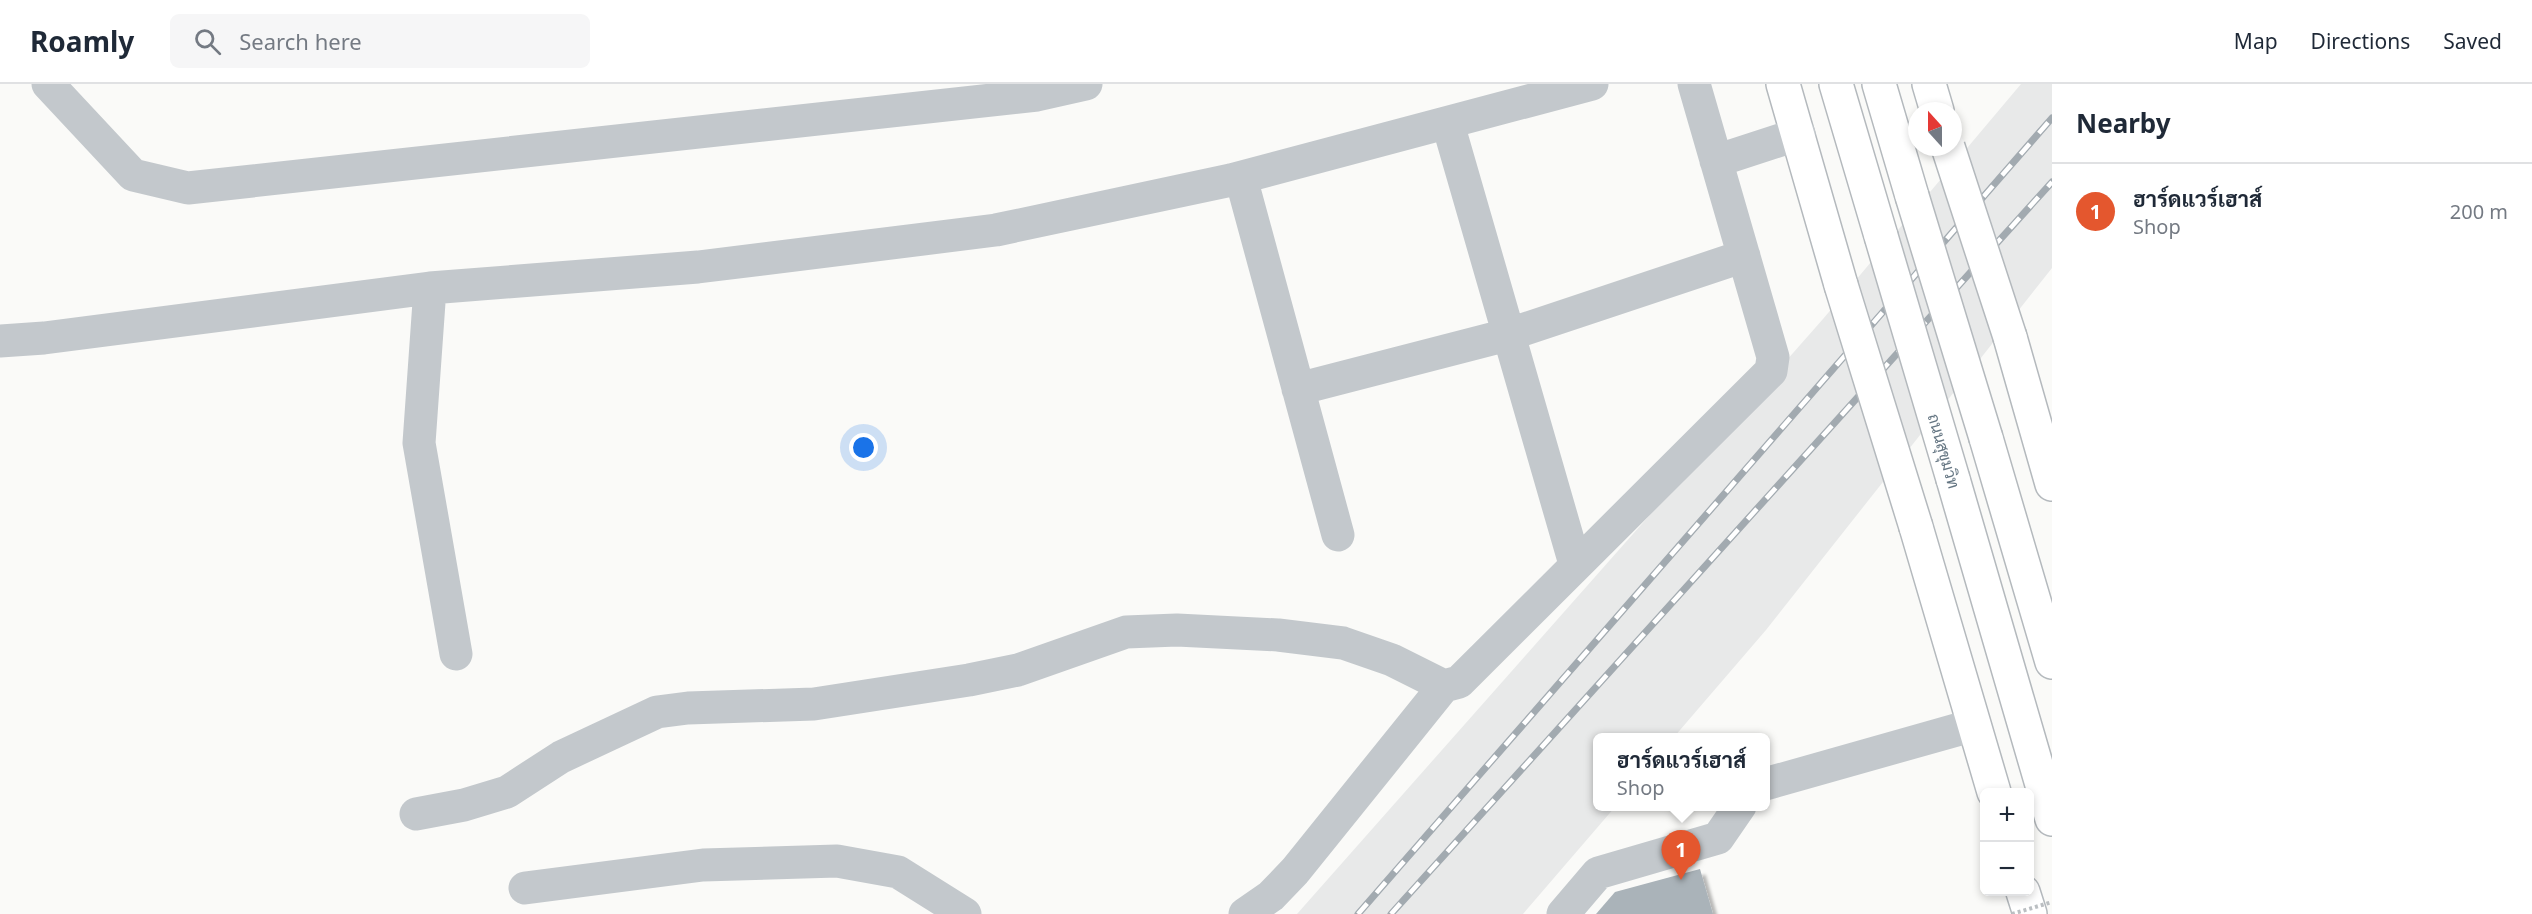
<!DOCTYPE html>
<html lang="en">
<head>
<meta charset="utf-8">
<style>
  :root { --surface:#fff; --page:#f6f6f7; --text:#1f2937; --muted:#747a83; --line:#e0e1e3; --accent:#e4572e }
  body { margin:0; font-family:"Noto Sans",Sarabun,sans-serif; background:var(--page); color:var(--text) }
  .controls { position:absolute; right:18px; bottom:18px; display:grid; overflow:hidden; border-radius:9px; box-shadow:0 3px 9px #0003 }
  .controls button { width:54px; height:54px; display:grid; place-items:center; padding:0; border:0; border-bottom:2px solid var(--line); background:var(--surface); color:var(--text); font:30px sans-serif }
  .compass { position:absolute; left:1908px; top:18px; width:54px; height:54px; border-radius:50%; background:var(--surface); box-shadow:0 3px 9px #0003; rotate:339deg }
  .you { position:absolute; left:864px; top:364px; width:21px; height:21px; margin:-15px; border:4px solid #fff; border-radius:50%; background:#1a73e8; box-shadow:0 0 0 9px #1a73e833 }
  .badge { display:grid; place-items:center; width:39px; height:39px; border-radius:50%; background:var(--accent); color:#fff; font-size:20px; font-weight:700 }
  .pin { position:absolute; translate:-50% -50px; filter:drop-shadow(0 2px 3px #0008) }
  .pin::after { content:''; position:absolute; top:32px; width:21px; height:18px; background:inherit; clip-path:polygon(0 0,100% 0,50% 100%) }
  .popup { position:absolute; left:1593px; top:649px; width:177px; height:78px; box-sizing:border-box; display:grid; place-content:center; border-radius:9px; background:var(--surface); filter:drop-shadow(0 2px 4px #0005); font-size:20px; white-space:nowrap; color:var(--muted) }
  .popup b { font-size:22px; color:var(--text) }
  .popup::after { content:''; position:absolute; left:50%; top:100%; margin-left:-12px; border:12px solid transparent; border-top-color:var(--surface) }
  .list { margin:0; padding:0; list-style:none }
  h2 { display:flex; justify-content:space-between; align-items:center; height:78px; margin:0; padding:0 24px; font-size:26px }
  h2 small { font-size:20px; font-weight:400; color:var(--muted) }
  .list li { display:grid; grid-template-columns:39px 1fr auto; gap:18px; align-items:center; box-sizing:border-box; height:96px; padding:0 24px; border-top:2px solid var(--line) }
  .list b { display:block; font-size:22px; white-space:nowrap }
  .list p { margin:0; font-size:20px; white-space:nowrap; color:var(--muted) }
  .list em { font-size:20px; font-style:normal; color:var(--muted) }
  .icon { flex:none; width:33px; height:33px; fill:none; stroke:currentColor; stroke-width:2; stroke-linecap:round; stroke-linejoin:round }
  .map { position:relative; flex:none; width:2052px; height:830px; overflow:hidden }
  header { display:flex; align-items:center; gap:36px; box-sizing:border-box; height:84px; padding:0 30px; background:var(--surface); border-bottom:2px solid var(--line) }
  header strong { font-size:28px }
  nav { display:flex; gap:33px; margin-inline-start:auto; font-size:21px }
  .search { width:420px; height:54px; background:var(--page); display:flex; align-items:center; gap:15px; box-sizing:border-box; padding:0 21px; border-radius:9px; color:var(--muted); font-size:22px }
  main { display:flex }
  aside { flex:1; background:var(--surface) }
  .map>svg:first-child { display:block }
  .built { fill:#e8e9e9 }
  .building { fill:#aab3b9; filter:url(#shadow) }
  .lines { fill:none; stroke-linecap:round; stroke-linejoin:round }
  .highway-casing { stroke:#b4b9bd; stroke-width:36 }
  .minor { stroke:#c3c8cc; stroke-width:33 }
  .highway { stroke:#fff; stroke-width:33 }
  .rail-casing { stroke:#a2aab0; stroke-width:7 }
  .rail { stroke:#fff; stroke-width:4.5; stroke-dasharray:14; stroke-linecap:butt }
  .highway-bridge-casing { stroke:#b4b9bd; stroke-width:36; stroke-linecap:butt }
  .path-bridge { stroke:#bbbfc2; stroke-width:4; stroke-dasharray:3 3; stroke-linecap:butt }
  .highway-bridge { stroke:#fff; stroke-width:33 }
  .labels { text-anchor:middle; stroke-width:6; stroke-linejoin:round; paint-order:stroke }
  .street-label { font-size:16px; fill:#657683; stroke:#fff }
</style>
</head>
<body>
<header>
<strong>Roamly</strong>
<div class="search"><svg class="icon" aria-label="search" viewBox="0 0 24 24"><circle cx="10" cy="10" r="6"/><path d="M15 15l6 6"/></svg>Search here</div>
<nav><a>Map</a><a>Directions</a><a>Saved</a></nav>
</header>
<main>
<div class="map">
<svg width="2052" height="830" viewBox="0 0 2052 830">
  <defs>
    <filter id="shadow"><feDropShadow dx="5.5" dy="5.5" stdDeviation="1.5" flood-color="#0004"/></filter>
  </defs>
  <rect width="100%" height="100%" fill="#fafaf8"/>
  <!-- built -->
  <path class="built" d="M2021 0H2052V184L1766 546 1674 653 1597 654V722L1615 723 1523 830H1297L1823 235Z"/>
  <!-- building -->
  <path class="building" d="M1700 785 1713 830H1596L1615 808Z"/>
  <g class="lines">
    <!-- highway casing -->
    <g class="highway-casing">
      <path id="highway" d="M1783 0 1841 201
        M1836 0 1881 152
        M1879 0 1912 112
        M1929 0 1937 27
        M2010 253 2052 400
        M1986 354 2052 578
        M1953 395 2052 735
        M1916 443 1994 708
        M2023 808 2030 830"/>
    </g>
    <!-- minor -->
    <path class="minor" d="M48 0 133 91 188 104 1037 11 1086 0
      M1448 40 1575 480
      M1716 77 1799 50
      M1241 94 1338 451
      M430 204 419 359 456 570
      M0 257 44 254 430 204 698 183 996 146 1231 96 1592 0
      M1298 305 1507 251 1744 172
      M1765 700 1974 641
      M416 730 464 721 507 708 561 673 657 628 688 624 814 620 969 596 1018 586 1126 548 1177 546 1278 551 1343 559 1392 576 1444 602 1459 598 1771 287 1773 273 1694 0
      M525 804 703 781 837 777 898 788 965 830
      M1245 830 1271 812 1295 787 1444 602
      M1563 830 1598 789 1718 754 1740 722"/>
    <!-- highway -->
    <use href="#highway" class="highway"/>
    <!-- rail casing -->
    <g class="rail-casing">
      <path id="rail" d="M1358 830 2052 34
        M1391 830 2052 98"/>
    </g>
    <!-- rail -->
    <use href="#rail" class="rail"/>
    <!-- highway-bridge casing -->
    <g class="highway-bridge-casing">
      <path id="highway-bridge" d="M1948 63 2010 253
        M1912 112 1986 354
        M1881 152 1953 395
        M1841 201 1916 443"/>
    </g>
    <!-- path-bridge -->
    <path class="path-bridge" d="M2012 830 2052 818"/>
    <!-- highway-bridge -->
    <use href="#highway-bridge" class="highway-bridge"/>
  </g>
  <g class="labels">
    <!-- street labels -->
    <g class="street-label">
      <text transform="translate(1944 367) rotate(74)" y="6">ถนนสุขุมวิท</text>
    </g>
  </g>
</svg>
<div class="controls">
<button>+</button>
<button>−</button>
</div>
<svg class="compass" viewBox="-18 -18 36 36"><path d="M0-13l5 13h-10z" fill="#e53935"/><path d="M0 13l5-13h-10z" fill="#747a83"/></svg>
<div class="you"></div>
<div class="pin badge" style="left:1681px;top:796px">1</div>
<div class="popup"><b>ฮาร์ดแวร์เฮาส์</b>Shop</div>
</div>
<aside>
<h2>Nearby<small></small></h2>
<ul class="list">
<li><span class="badge">1</span><div><b>ฮาร์ดแวร์เฮาส์</b><p>Shop</p></div><em>200 m</em></li>
</ul>
</aside>
</main>
</body>
</html>
